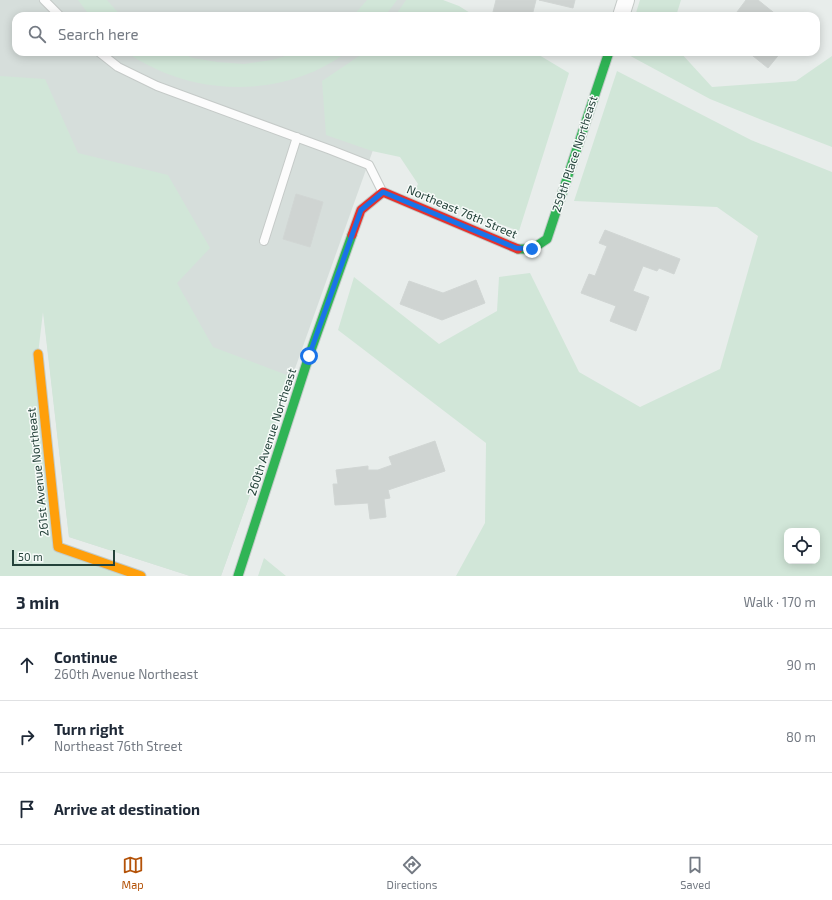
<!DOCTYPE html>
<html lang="en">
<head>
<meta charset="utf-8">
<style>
  :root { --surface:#fff; --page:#f2f2f3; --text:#1f2937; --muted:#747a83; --line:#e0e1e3; --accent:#b45309 }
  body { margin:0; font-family:"Exo 2",sans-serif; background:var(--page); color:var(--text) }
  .controls { position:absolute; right:12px; bottom:12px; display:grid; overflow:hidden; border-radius:8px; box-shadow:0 2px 10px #0003 }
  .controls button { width:36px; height:36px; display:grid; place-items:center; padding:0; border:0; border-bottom:1px solid var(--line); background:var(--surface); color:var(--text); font:20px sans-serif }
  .scale { position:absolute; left:12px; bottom:10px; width:103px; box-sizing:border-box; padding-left:4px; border:2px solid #24423a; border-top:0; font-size:11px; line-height:14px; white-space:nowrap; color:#24423a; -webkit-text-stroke:3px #f7fbf9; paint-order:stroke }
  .stop { position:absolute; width:12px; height:12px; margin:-9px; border:3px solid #1a73e8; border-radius:50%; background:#fff }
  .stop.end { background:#1a73e8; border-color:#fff; box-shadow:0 1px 4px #0008 }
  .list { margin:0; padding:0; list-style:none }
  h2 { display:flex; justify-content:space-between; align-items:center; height:52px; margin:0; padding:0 16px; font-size:17px }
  h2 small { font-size:13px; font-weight:400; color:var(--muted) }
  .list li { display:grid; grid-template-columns:26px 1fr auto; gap:12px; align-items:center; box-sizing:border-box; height:72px; padding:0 16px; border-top:1px solid var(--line) }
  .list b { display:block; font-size:15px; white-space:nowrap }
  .list p { margin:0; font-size:13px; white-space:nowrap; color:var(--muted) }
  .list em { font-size:13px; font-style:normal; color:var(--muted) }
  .icon { flex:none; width:22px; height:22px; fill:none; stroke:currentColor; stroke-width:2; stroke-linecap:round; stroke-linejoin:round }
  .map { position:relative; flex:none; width:832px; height:576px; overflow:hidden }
  .search { position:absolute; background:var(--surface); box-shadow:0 2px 10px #0003; left:12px; right:12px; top:12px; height:44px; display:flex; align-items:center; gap:10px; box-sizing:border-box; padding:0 14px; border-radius:12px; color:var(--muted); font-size:15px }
  .sheet { height:268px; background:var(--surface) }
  nav { display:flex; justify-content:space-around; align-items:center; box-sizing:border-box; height:56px; border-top:1px solid var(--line); background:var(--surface); font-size:11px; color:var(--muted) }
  nav a { display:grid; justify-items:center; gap:2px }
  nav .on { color:var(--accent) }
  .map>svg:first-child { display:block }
  .built { fill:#d6dedb }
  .green { fill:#d1e6d8; fill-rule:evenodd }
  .building { fill:#cfd4d2; stroke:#d1d6d4 }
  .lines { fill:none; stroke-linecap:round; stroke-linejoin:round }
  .lane-casing { stroke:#c5cac8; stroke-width:10 }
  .street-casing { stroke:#c5cac8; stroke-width:18 }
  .fast-casing { stroke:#c3cbc8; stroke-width:11 }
  .slow-casing { stroke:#c3cbc8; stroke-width:11 }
  .jam-casing { stroke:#c3cbc8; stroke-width:11 }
  .lane { stroke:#fcfcfc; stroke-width:8 }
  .street { stroke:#fcfcfc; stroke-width:16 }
  .fast { stroke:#30b455; stroke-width:9 }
  .slow { stroke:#ff9f0a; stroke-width:9 }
  .jam { stroke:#e5322d; stroke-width:9 }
  .route { stroke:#1a73e8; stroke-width:5 }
  .labels { text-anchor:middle; stroke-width:3; stroke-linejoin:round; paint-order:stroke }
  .street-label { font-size:12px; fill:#24423a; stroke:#f7fbf9 }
</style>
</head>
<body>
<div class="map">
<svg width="832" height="576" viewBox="0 0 832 576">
  <rect width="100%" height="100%" fill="#e8edeb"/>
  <!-- built -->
  <path class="built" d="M0 0H426L420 16H16V52H408L221 576H190L69 537 43 309 0 170Z"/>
  <!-- green -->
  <path class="green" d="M78 0H107L121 16H90Z
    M367 0H397L385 16H353Z
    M406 0H443L459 6 475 16H395Z
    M640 0H681L676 16H635Z
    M127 52H177L193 58 217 62 244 64 272 60 298 52H347C293 93 216 97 156 69 146 64 135 59 127 52Z
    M365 52H534L569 73 519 231 414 192 418 184 400 157 372 151 326 135 322 81Z
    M623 52H680L712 87 796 81 832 56V147L762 120 710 99Z
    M617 71 751 140 832 172V576H456L485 523 486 443 338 330 354 277 439 344 497 311 499 277 530 273 579 372 640 407 720 369 758 236 717 207 574 201ZM787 531H817V561H787Z
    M0 76 45 79 78 153 168 175 210 248 177 283 213 347 292 377 221 576H190L69 537 43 312 38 354 58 547 141 576H0Z
    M264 558 286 576H258Z"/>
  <!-- building -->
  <path class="building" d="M496 0H536L532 16H492Z
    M539 0H575L573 8Z
    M746 0H758L778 16H734Z
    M748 52H781L768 68Z
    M296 194 323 202 310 247 283 239Z
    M605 230 680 259 674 274 659 268 657 271 643 266 633 291 649 297 636 331 610 321 616 306 581 293 589 274 595 276 607 246 599 243Z
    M476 280 485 303 442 320 400 304 409 281 443 293Z
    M435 441 445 471 388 490 390 498 384 499 386 517 370 519 368 503 335 505 333 484H338L336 470 368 466V470H378L392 465 389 457Z"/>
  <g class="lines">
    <!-- lane casing -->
    <g class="lane-casing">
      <path id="lane" d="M44 0 60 16
        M99 52 118 67 157 86 331 150 369 165 382 191
        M264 241 297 137"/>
    </g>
    <!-- street casing -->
    <g class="street-casing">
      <path id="street" d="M621 16 626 0"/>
    </g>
    <!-- fast casing -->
    <g class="fast-casing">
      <path id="fast" d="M518 249H532L547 239 609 52
        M238 576 309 356 352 235"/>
    </g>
    <!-- slow casing -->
    <g class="slow-casing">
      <path id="slow" d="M38 354 58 547 141 576"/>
    </g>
    <!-- jam casing -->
    <g class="jam-casing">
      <path id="jam" d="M352 235 361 210 383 192 518 249"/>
    </g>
    <!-- lane -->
    <use href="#lane" class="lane"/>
    <!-- street -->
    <use href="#street" class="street"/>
    <!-- fast -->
    <use href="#fast" class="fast"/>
    <!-- slow -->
    <use href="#slow" class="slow"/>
    <!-- jam -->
    <use href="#jam" class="jam"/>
  </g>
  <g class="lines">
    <!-- route -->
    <path class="route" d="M309 356 361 210 383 192 516 248 532 249"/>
  </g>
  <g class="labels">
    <!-- street labels -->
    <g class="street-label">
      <text transform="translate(575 154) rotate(-72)" y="4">259th Place Northeast</text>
      <text transform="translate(462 212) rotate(23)" y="4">Northeast 76th Street</text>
      <text transform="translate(272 432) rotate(-72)" y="4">260th Avenue Northeast</text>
      <text transform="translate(38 472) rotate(-96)" y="4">261st Avenue Northeast</text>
    </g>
  </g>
</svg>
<div class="controls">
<button><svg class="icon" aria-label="locate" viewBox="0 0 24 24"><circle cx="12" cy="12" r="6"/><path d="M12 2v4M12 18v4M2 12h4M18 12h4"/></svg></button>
</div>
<div class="scale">50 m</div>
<div class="stop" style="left:309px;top:356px"></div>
<div class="stop end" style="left:532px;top:249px"></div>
<div class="search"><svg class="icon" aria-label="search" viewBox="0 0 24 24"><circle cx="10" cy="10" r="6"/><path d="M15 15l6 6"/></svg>Search here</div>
</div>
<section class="sheet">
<h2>3 min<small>Walk · 170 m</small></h2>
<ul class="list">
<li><svg class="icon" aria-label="ahead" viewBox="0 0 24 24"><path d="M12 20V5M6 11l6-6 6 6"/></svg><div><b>Continue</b><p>260th Avenue Northeast</p></div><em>90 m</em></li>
<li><svg class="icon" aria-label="right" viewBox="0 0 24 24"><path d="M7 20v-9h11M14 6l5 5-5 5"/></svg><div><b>Turn right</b><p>Northeast 76th Street</p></div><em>80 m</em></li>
<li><svg class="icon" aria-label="arrive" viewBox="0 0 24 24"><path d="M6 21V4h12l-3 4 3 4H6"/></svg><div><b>Arrive at destination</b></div></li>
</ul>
</section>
<nav>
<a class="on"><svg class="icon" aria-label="map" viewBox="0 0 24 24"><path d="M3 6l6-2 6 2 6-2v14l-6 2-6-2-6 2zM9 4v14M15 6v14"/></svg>Map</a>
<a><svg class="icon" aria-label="directions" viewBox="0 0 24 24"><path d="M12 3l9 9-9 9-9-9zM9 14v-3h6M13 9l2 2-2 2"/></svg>Directions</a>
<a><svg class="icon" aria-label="saved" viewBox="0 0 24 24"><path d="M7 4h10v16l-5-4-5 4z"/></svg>Saved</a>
</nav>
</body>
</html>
